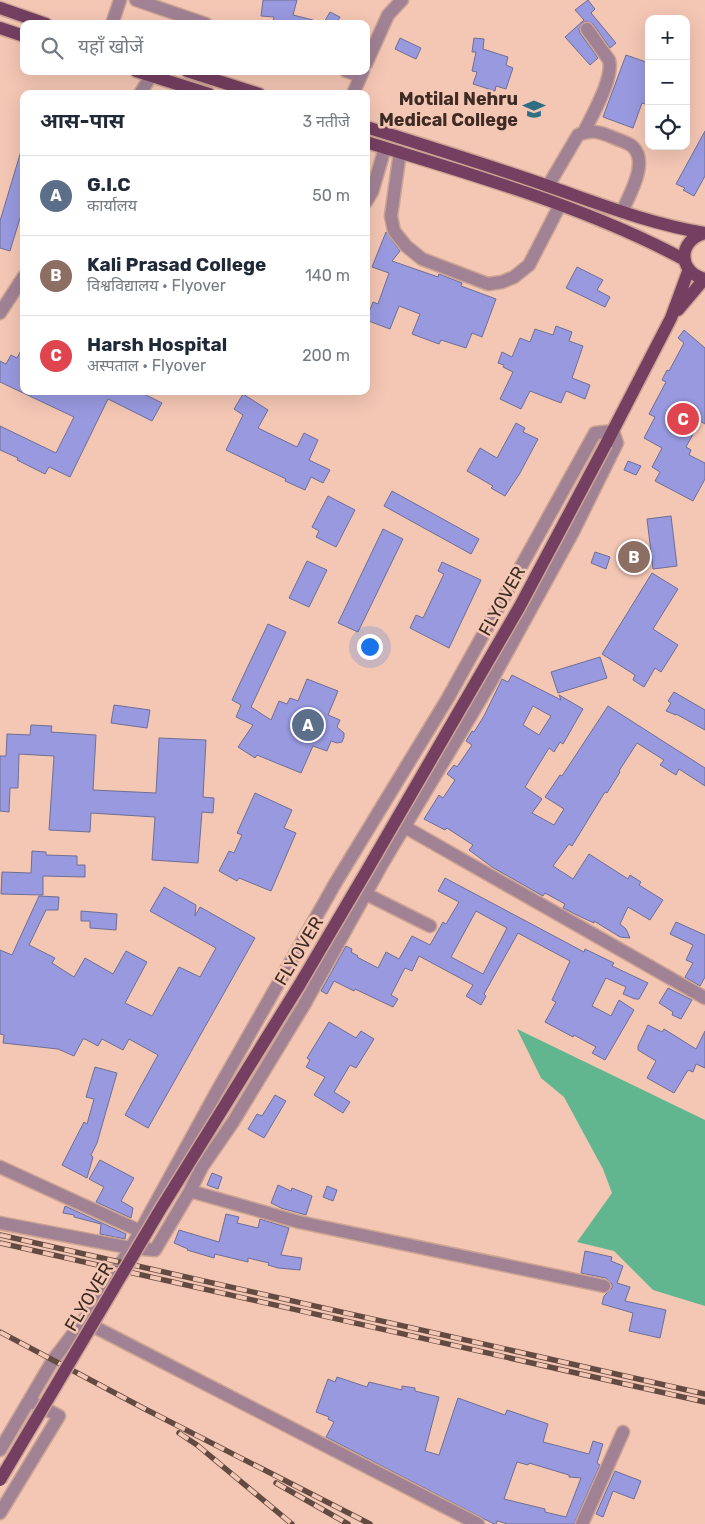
<!DOCTYPE html>
<html lang="hi">
<head>
<meta charset="utf-8">
<style>
  :root { --surface:#fff; --page:#f2f2f3; --text:#1f2937; --muted:#747a83; --line:#e0e1e3; --accent:#1a73e8 }
  body { margin:0; font-family:Rubik,"Noto Sans Devanagari",sans-serif; background:var(--page); color:var(--text) }
  .controls { position:absolute; right:15px; top:15px; display:grid; overflow:hidden; border-radius:10px; box-shadow:0 5px 20px #0002 }
  .controls button { width:45px; height:45px; display:grid; place-items:center; padding:0; border:0; border-bottom:1px solid var(--line); background:var(--surface); color:var(--text); font:25px sans-serif }
  .you { position:absolute; left:369px; top:646px; width:18px; height:18px; margin:-12px; border:4px solid #fff; border-radius:50%; background:#1a73e8; box-shadow:0 0 0 8px #1a73e833 }
  .badge { display:grid; place-items:center; width:32px; height:32px; border-radius:50%; background:var(--accent); color:#fff; font-size:16px; font-weight:700 }
  .pin { position:absolute; translate:-50% -50%; border:2px solid #fff; box-shadow:0 1px 5px #0006 }
  .list { margin:0; padding:0; list-style:none }
  h2 { display:flex; justify-content:space-between; align-items:center; height:65px; margin:0; padding:0 20px; font-size:21px }
  h2 small { font-size:16px; font-weight:400; color:var(--muted) }
  .list li { display:grid; grid-template-columns:32px 1fr auto; gap:15px; align-items:center; box-sizing:border-box; height:80px; padding:0 20px; border-top:1px solid var(--line) }
  .list b { display:block; font-size:19px; white-space:nowrap }
  .list p { margin:0; font-size:16px; white-space:nowrap; color:var(--muted) }
  .list em { font-size:16px; font-style:normal; color:var(--muted) }
  .icon { flex:none; width:28px; height:28px; fill:none; stroke:currentColor; stroke-width:2; stroke-linecap:round; stroke-linejoin:round }
  .map { position:relative; flex:none; width:705px; height:1524px; overflow:hidden }
  .search { position:absolute; background:var(--surface); box-shadow:0 5px 20px #0002; left:20px; top:20px; width:350px; height:55px; display:flex; align-items:center; gap:12px; box-sizing:border-box; padding:0 18px; border-radius:10px; color:var(--muted); font-size:19px }
  .panel { position:absolute; background:var(--surface); box-shadow:0 5px 20px #0002; left:20px; top:90px; width:350px; height:305px; border-radius:10px }
  .map>svg:first-child { display:block }
  .water { fill:#61b690 }
  .building { fill:#9899df; stroke:#6e6f95; fill-rule:evenodd }
  .lines { fill:none; stroke-linecap:round; stroke-linejoin:round }
  .minor-casing { stroke:#cca494; stroke-width:15 }
  .major-casing { stroke:#cca494; stroke-width:15 }
  .minor { stroke:#a18294; stroke-width:12 }
  .major { stroke:#743f61; stroke-width:12 }
  .rail-casing { stroke:#634b42; stroke-width:5.5 }
  .rail { stroke:#f4c6b4; stroke-width:4; stroke-dasharray:11; stroke-linecap:butt }
  .major-bridge-casing { stroke:#cca494; stroke-width:15; stroke-linecap:butt }
  .major-bridge { stroke:#743f61; stroke-width:12 }
  .labels { text-anchor:middle; stroke-width:5; stroke-linejoin:round; paint-order:stroke }
  .poi-label { font-size:18px; font-weight:bold; fill:#3d2b24; stroke:#f4c6b4; text-anchor:end }
  .street-label { font-size:18px; fill:#3d2b24; stroke:#f4c6b4 }
</style>
</head>
<body>
<div class="map">
<svg width="705" height="1524" viewBox="0 0 705 1524">
  <rect width="100%" height="100%" fill="#f4c6b4"/>
  <!-- water -->
  <path class="water" d="M517 1029 705 1120V1306L653 1290 614 1251 577 1242 612 1193 603 1169 564 1097 541 1078Z"/>
  <!-- building -->
  <path class="building" d="M263 0H297L293 15 313 20 312 24H272L274 17 261 16Z
    M588 0 595 9 591 13 616 43 610 48 593 24 587 21 582 23 579 29 580 33 598 58 590 65 565 37 584 20 575 10Z
    M330 12 340 17 336 24H323Z
    M400 38 421 48 416 59 395 49Z
    M474 38 484 39 483 49 508 57 506 65 513 68 506 89 496 86 495 91 473 84 477 72 472 71 476 52H472Z
    M626 55 649 63V105L642 103 633 128 603 117Z
    M705 131V176L694 196 683 190 685 188 676 184Z
    M21 151H24V205L10 251 0 248V221Z
    M386 232 400 251 392 261 438 277 439 274 462 283 461 286 496 299 482 337 472 333 466 348 441 340 439 344 412 334 420 314 399 306 390 329 366 320 373 302 378 304 389 273 372 267Z
    M577 267 603 280 597 290 610 297 605 307 566 288Z
    M556 326 572 332 569 341 583 346 572 378 590 385 585 399 566 391 561 403 530 391 521 409 500 399 513 372 503 367 504 365 498 363 502 352 512 357 520 338 530 342 535 329 553 335Z
    M684 330 705 348V424L700 421 686 447 691 450 689 455 705 463V479L693 501 655 481 660 472 652 467 662 448 644 438 655 417 649 414 666 382 662 380 667 370 669 371 684 343 678 338Z
    M24 345V391H138L162 403 152 421 108 399 70 477 49 467 45 474 17 460 18 458 0 450V426L56 453 74 417 0 382V361L6 364 11 355 17 358Z
    M243 394 268 410 258 428 297 447 304 433 318 440 309 460 330 470 323 483 311 477 305 490 285 481 286 479 226 450 243 415 234 409Z
    M516 423 525 428 523 432 538 439 520 473 505 496 491 488 493 486 467 471 480 448 497 458Z
    M628 461 641 466 636 475 624 470Z
    M392 491 479 539 471 554 384 506Z
    M328 496 355 510 336 547 316 537 319 531 312 527Z
    M671 516 677 566 653 569 647 519Z
    M383 529 403 539 358 632 338 623Z
    M595 552 610 557 606 569 591 563Z
    M307 561 327 570 309 607 289 598Z
    M442 562 481 580 449 648 410 628 416 615 423 618 444 574 438 571Z
    M652 573 678 589 653 629 678 645 661 672 655 668 644 687 633 680 635 675 602 654Z
    M268 624 286 632 251 707 271 720 279 701 287 704 290 698 298 701 307 679 338 691 328 715 340 720 337 727 344 733V737L342 742 337 743 331 741 327 751 313 746 301 773 257 755 255 758 238 747 253 725 236 717 241 705 232 700Z
    M600 657 607 678 558 693 551 672Z
    M512 675 561 700 559 695 583 709 563 744 560 742 554 752 549 748 525 787 542 799 532 813 554 825 564 809 545 797 560 775 562 776 608 706 705 768V786L679 769 676 775 660 765 664 760 637 743 619 771 620 772 607 793 605 792 572 846 569 844 553 866 573 879 589 854 628 879 630 875 641 882 639 885 663 900 650 920 628 907 620 924 626 929 630 938 620 937 594 921V923L581 917 563 908 565 904 545 893 543 896 492 867 469 850 473 845 447 828 445 830 424 819 439 795 443 798 455 780 447 774 454 765 457 767 472 745 466 741 472 731 474 732 484 716 502 679 508 682ZM533 706 551 716 539 735 523 725Z
    M674 692 705 710V730L676 714V715L666 711 671 703 668 701Z
    M114 705 150 710 147 728 111 723Z
    M31 725 52 726 51 732 96 735 93 790 156 793 159 738 206 740 203 797 214 798 213 813 202 812 198 863 152 860 155 817 91 813 90 832 49 830 54 756 19 754 18 788H10L9 812 0 811V756H6L7 734 30 735Z
    M255 793 292 810 284 828 296 833 271 891 239 878 237 881 219 871 229 851 234 853 242 835 237 833Z
    M32 851 46 852V855L77 856V865H85V877L43 876V895L1 894 2 872 31 873Z
    M445 878 584 952 585 949 614 963 612 966 648 983 639 999H635L623 994 626 987 606 978 592 1006 611 1016 619 1000 634 1010 605 1060 592 1053 596 1047 574 1035 573 1037 545 1022 556 1002 552 1000 570 961 518 933 484 994 486 996 481 1005 466 996 473 985 419 956 412 971 405 968 391 995 398 999 393 1007 355 989 354 991 334 981 327 994 321 991 346 946 352 949 351 952 358 956 357 957 378 968 386 952 399 959 412 936 430 945 443 922 446 924 459 902 438 891ZM476 911 507 928 483 974 451 957Z
    M164 887 196 905 195 916 200 907 255 938 148 1128 125 1115 158 1055 129 1039 123 1050 102 1039 98 1046 85 1039H83L74 1056 58 1049 3 1043 4 1035 0 1034V950L12 955 39 896 59 897 58 910H46L29 945 55 958 52 963 74 977 85 958 113 974 126 951 147 962 125 1003 152 1016 179 967 200 977 216 948 150 911Z
    M81 911 117 914 116 930 90 928V921H81Z
    M676 922 705 935V977L700 986 685 977 693 963 686 960 693 945 670 934Z
    M668 988 692 1000 681 1019 672 1015 673 1012 659 1003Z
    M329 1022 356 1038 361 1031 374 1039 356 1068 350 1065 334 1092 350 1102 343 1113 314 1095 325 1077 306 1067 310 1060 307 1058Z
    M648 1025 662 1032 664 1029 696 1049 705 1031V1068L696 1064 693 1072 688 1070 674 1093 647 1078 656 1061 638 1050V1046Z
    M95 1067 117 1073 97 1143 91 1155 93 1157 87 1178 62 1165 84 1122 87 1124 94 1099 86 1097Z
    M275 1095 286 1101 264 1138 248 1129 257 1114 262 1116Z
    M100 1160 134 1178 121 1201 133 1208 131 1218 96 1202 104 1187 89 1179Z
    M212 1173 222 1177 218 1189 207 1185Z
    M278 1185 291 1191 292 1188 312 1196 306 1215 281 1208 271 1203Z
    M327 1186 337 1190 333 1201 323 1197Z
    M65 1206 126 1234 125 1239 100 1234 101 1224 74 1217V1215L63 1213Z
    M226 1214 239 1217 237 1223 258 1228 260 1219 289 1228 281 1255 302 1258 300 1270 278 1268 268 1265 269 1263 248 1258V1262L215 1254 214 1258 187 1250 188 1249 174 1243 179 1230 219 1242Z
    M585 1251 612 1257 611 1261 623 1266 617 1283 630 1287 625 1301 666 1310 660 1338 629 1331 633 1313 602 1304 604 1296 612 1288V1284L606 1278 581 1273Z
    M337 1377 367 1387 369 1382 402 1390V1386L415 1388V1391L439 1397 425 1451 439 1455 458 1398 505 1415 507 1410 548 1424 543 1442 589 1454 593 1441 603 1444 597 1463 600 1465 574 1524H508L497 1521 496 1524H494L326 1437 334 1422 328 1419 329 1417 316 1412 328 1379 335 1382ZM517 1462 528 1465 529 1463 569 1475V1477L581 1478 566 1517 545 1512V1509L504 1499Z
    M615 1471 641 1481 634 1499 613 1491 603 1517 596 1514Z"/>
  <g class="lines">
    <!-- minor casing -->
    <g class="minor-casing">
      <path id="minor" d="M136 0 206 24
        M112 24 120 0
        M366 64 388 15 402 0
        M346 71 361 76
        M140 94 154 71
        M353 94 363 71
        M584 132C592 115 614 78 609 60L587 29
        M400 152 391 216 394 231 406 246 422 259 488 284 502 282 514 277 529 265 560 205
        M548 186 578 135C590 129 600 132 612 137 618 140 628 142 633 147 649 163 629 195 622 212
        M366 202 372 192 385 148
        M0 313 24 276
        M405 827 705 998
        M366 894 430 926
        M0 1167 140 1231
        M190 1191 299 1222 604 1286
        M0 1223 131 1248 155 1250 190 1191 202 1167 233 1122 304 1005 381 866 488 687 573 532 617 443 613 431 595 433 448 698 336 882 216 1093 131 1248 83 1321 53 1360 0 1450
        M83 1321 478 1524
        M0 1513 59 1416 34 1403
        M582 1524 623 1432"/>
    </g>
    <!-- major casing -->
    <g class="major-casing">
      <path id="major" d="M0 8 46 24
        M0 28 24 36
        M136 71 209 94
        M187 71 259 94
        M366 127C427 146 488 165 548 186 600 204 650 224 705 233
        M366 142C473 175 587 207 685 260
        M705 233C678 240 677 272 705 279
        M678 310 704 279
        M606 444 671 318 689 269"/>
    </g>
    <!-- minor -->
    <use href="#minor" class="minor"/>
    <!-- major -->
    <use href="#major" class="major"/>
    <!-- rail casing -->
    <g class="rail-casing">
      <path id="rail" d="M0 1235 705 1394
        M0 1243 705 1402
        M0 1332 145 1409 370 1524
        M179 1433 197 1445 292 1524
        M276 1483 348 1524"/>
    </g>
    <!-- rail -->
    <use href="#rail" class="rail"/>
    <!-- major-bridge casing -->
    <g class="major-bridge-casing">
      <path id="major-bridge" d="M0 1480 160 1210 300 984 366 872 520 606 606 444"/>
    </g>
    <!-- major-bridge -->
    <use href="#major-bridge" class="major-bridge"/>
  </g>
  <!-- icons -->
  <defs>
    <g id="university-bare" transform="scale(1.725)"><path d="M0-5L7-2L0 1L-7-2ZM-4 1L0 2.5L4 1V4Q0 6-4 4Z" fill="#2f6e83" stroke="#f4c6b4" stroke-width="2.5" paint-order="stroke"/></g>
  </defs>
  <g fill-rule="evenodd">
    <use href="#university-bare" x="534" y="109"/>
  </g>
  <g class="labels">
    <!-- poi labels -->
    <g class="poi-label">
      <text x="518" y="105">Motilal Nehru<tspan x="518" dy="21">Medical College</tspan></text>
    </g>
    <!-- street labels -->
    <g class="street-label">
      <text transform="translate(502 601) rotate(-61)" y="6">FLYOVER</text>
      <text transform="translate(299 951) rotate(-59)" y="6">FLYOVER</text>
      <text transform="translate(89 1297) rotate(-59)" y="6">FLYOVER</text>
    </g>
  </g>
</svg>
<div class="controls">
<button>+</button>
<button>−</button>
<button><svg class="icon" aria-label="locate" viewBox="0 0 24 24"><circle cx="12" cy="12" r="6"/><path d="M12 2v4M12 18v4M2 12h4M18 12h4"/></svg></button>
</div>
<div class="you"></div>
<div class="pin badge" style="left:308px;top:725px;background:#5c6f8a">A</div>
<div class="pin badge" style="left:634px;top:557px;background:#8d6e63">B</div>
<div class="pin badge" style="left:683px;top:419px;background:#e0444e">C</div>
<div class="search"><svg class="icon" aria-label="search" viewBox="0 0 24 24"><circle cx="10" cy="10" r="6"/><path d="M15 15l6 6"/></svg>यहाँ खोजें</div>
<section class="panel">
<h2>आस-पास<small>3 नतीजे</small></h2>
<ul class="list">
<li><span class="badge" style="background:#5c6f8a">A</span><div><b>G.I.C</b><p>कार्यालय</p></div><em>50 m</em></li>
<li><span class="badge" style="background:#8d6e63">B</span><div><b>Kali Prasad College</b><p>विश्वविद्यालय · Flyover</p></div><em>140 m</em></li>
<li><span class="badge" style="background:#e0444e">C</span><div><b>Harsh Hospital</b><p>अस्पताल · Flyover</p></div><em>200 m</em></li>
</ul>
</section>
</div>
</body>
</html>
